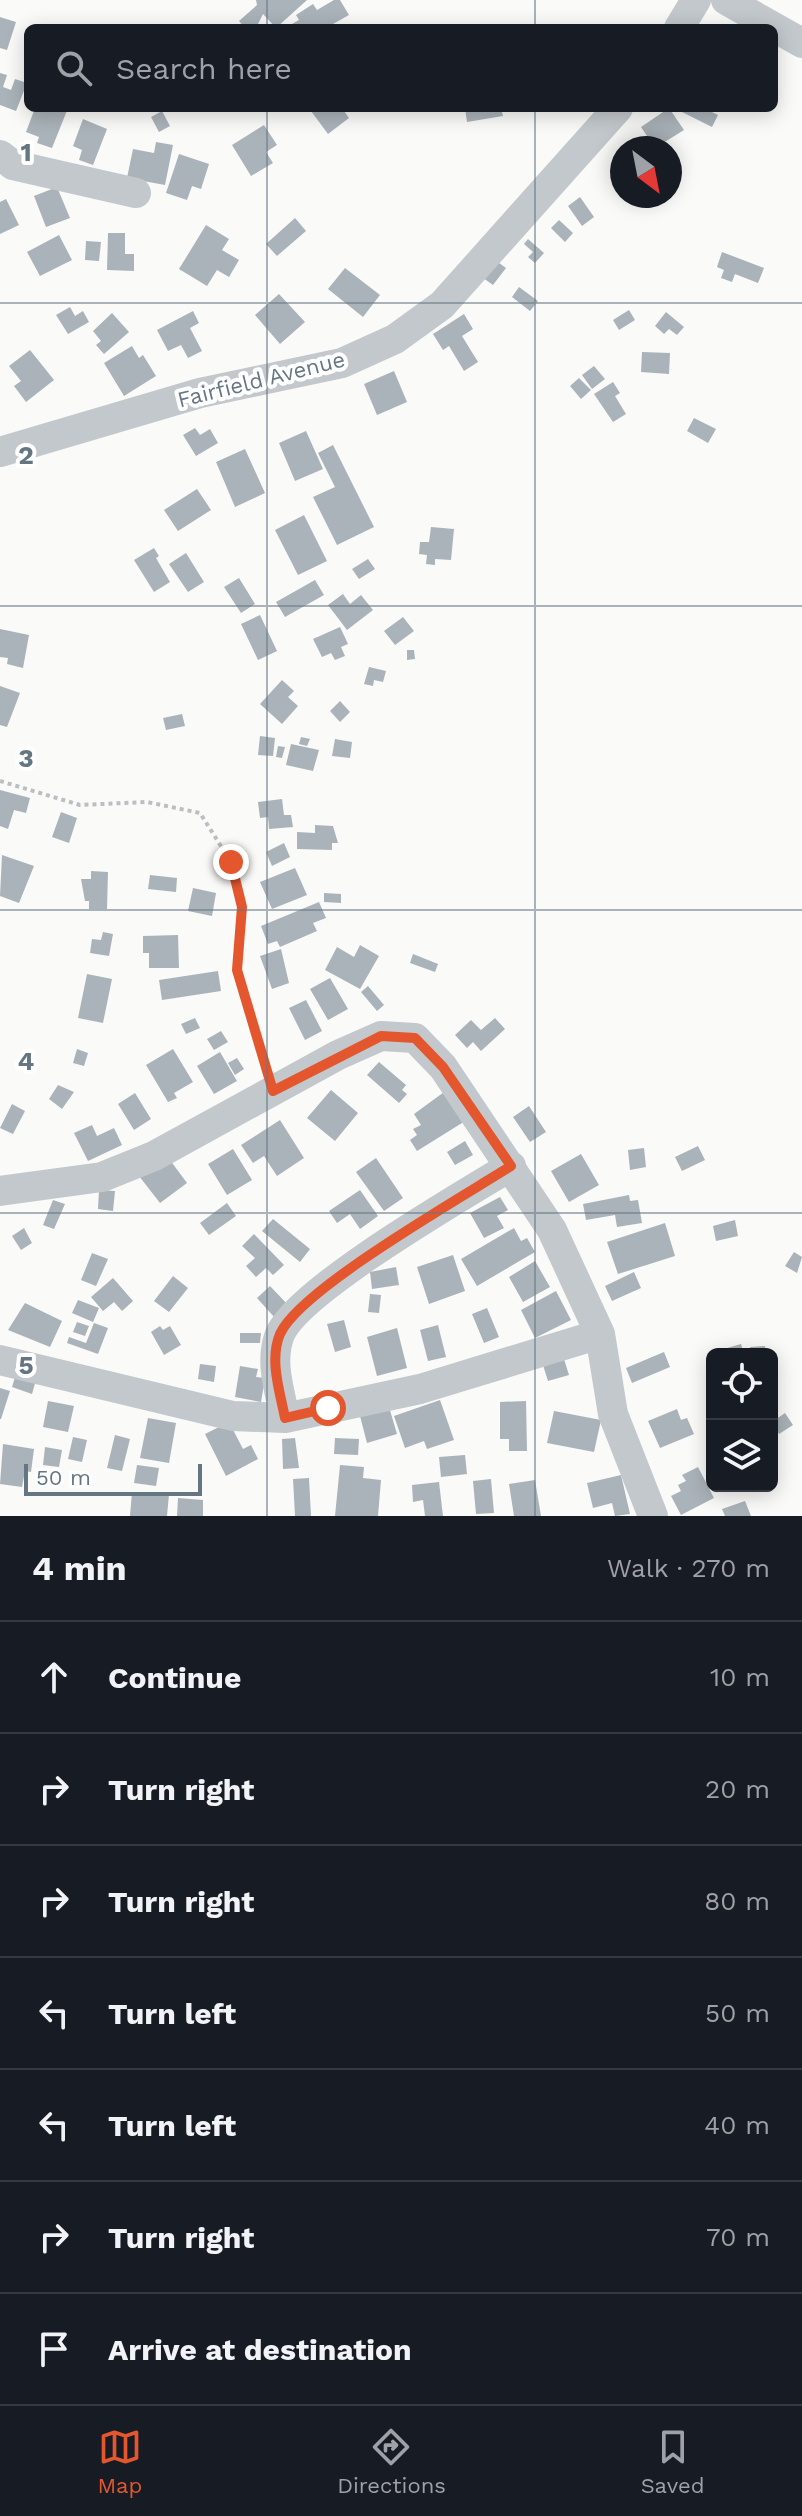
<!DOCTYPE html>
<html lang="en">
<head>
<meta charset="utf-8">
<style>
  :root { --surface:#171b24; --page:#242831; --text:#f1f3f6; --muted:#9ea1a6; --line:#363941; --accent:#e4572e }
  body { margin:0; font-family:"Work Sans",sans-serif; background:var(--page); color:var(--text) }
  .controls { position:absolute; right:24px; bottom:24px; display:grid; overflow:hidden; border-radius:12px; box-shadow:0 4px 20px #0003 }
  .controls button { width:72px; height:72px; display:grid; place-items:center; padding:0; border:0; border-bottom:2px solid var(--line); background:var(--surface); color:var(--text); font:40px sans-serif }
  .compass { position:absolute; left:610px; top:136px; width:72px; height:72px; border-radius:50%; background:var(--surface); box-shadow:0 4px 20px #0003; rotate:148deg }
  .scale { position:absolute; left:24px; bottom:20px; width:178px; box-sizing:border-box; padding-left:8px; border:4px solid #657683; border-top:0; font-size:22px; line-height:28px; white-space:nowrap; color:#657683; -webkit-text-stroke:6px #fff; paint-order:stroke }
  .stop { position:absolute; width:24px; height:24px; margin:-18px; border:6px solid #e4572e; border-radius:50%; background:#fff }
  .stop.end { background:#e4572e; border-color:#fff; box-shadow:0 2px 8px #0008 }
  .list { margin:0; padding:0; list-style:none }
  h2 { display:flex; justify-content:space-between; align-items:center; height:104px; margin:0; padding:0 32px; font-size:34px }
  h2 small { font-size:26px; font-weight:400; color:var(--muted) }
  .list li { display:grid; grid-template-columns:52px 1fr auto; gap:24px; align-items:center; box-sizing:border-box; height:112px; padding:0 32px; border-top:2px solid var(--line) }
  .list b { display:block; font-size:30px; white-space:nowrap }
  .list em { font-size:26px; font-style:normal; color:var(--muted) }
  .icon { flex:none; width:44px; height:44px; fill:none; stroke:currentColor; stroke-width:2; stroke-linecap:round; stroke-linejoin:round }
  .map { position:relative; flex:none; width:802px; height:1516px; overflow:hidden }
  .search { position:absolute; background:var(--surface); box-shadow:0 4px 20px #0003; left:24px; right:24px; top:24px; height:88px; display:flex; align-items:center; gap:20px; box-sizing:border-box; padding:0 28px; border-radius:12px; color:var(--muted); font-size:30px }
  .sheet { height:888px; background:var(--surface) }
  nav { display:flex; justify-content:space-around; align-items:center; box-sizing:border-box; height:112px; border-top:2px solid var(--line); background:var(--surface); font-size:22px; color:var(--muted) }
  nav a { display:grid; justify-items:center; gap:4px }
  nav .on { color:var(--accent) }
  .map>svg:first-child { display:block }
  .building { fill:#aab3b9 }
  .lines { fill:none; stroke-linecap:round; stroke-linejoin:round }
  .path { stroke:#bbbfc2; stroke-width:4; stroke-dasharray:4 4; stroke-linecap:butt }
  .minor { stroke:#c3c8cc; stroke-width:30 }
  .route { stroke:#e4572e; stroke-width:10 }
  .grid { fill:none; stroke:#657683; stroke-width:2; stroke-opacity:0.55 }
  .labels { text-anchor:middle; stroke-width:8; stroke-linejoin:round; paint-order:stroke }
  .street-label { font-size:22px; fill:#657683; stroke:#fff }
  .grid-label { font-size:26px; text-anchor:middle; font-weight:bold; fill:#657683; stroke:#fff; stroke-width:8; stroke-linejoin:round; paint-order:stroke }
</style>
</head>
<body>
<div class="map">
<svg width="802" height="1516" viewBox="0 0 802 1516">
  <rect width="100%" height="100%" fill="#fafaf8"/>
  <!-- building -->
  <path class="building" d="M256 0H307L276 28 263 14 256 28H245L239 21 257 5Z
    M334 0H340L349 15 326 28H295L292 24 299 20 296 15 313 4 317 10Z
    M0 17 16 22 7 50 0 48Z
    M0 73 7 75 3 87 11 90 15 79 27 83 16 111 0 105Z
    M35 108H68L52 148 37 143 39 137 26 132Z
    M315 108H342L349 118 328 134 311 111Z
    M465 108H501L503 116 467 122Z
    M669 108 684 130 655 148 641 127Z
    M674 108H712L710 111 718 115 712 127Z
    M162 111 170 126 159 132 151 117Z
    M83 119 107 129 93 165 79 160 82 150 73 146Z
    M264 125 277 145 266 152 273 163 251 176 232 145Z
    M156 142 173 145 165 185 127 178 133 149 154 153Z
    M179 154 209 164 201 189 192 186 187 200 166 193Z
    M57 187 70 218 46 227 34 196Z
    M580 197 594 217 582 226 568 206Z
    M6 199 19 225 0 234V202Z
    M295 218 306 231 277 256 266 244Z
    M559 220 573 233 565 242 551 228Z
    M206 225 229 239 222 250 239 260 229 277 217 270 207 286 179 269Z
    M108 233H125V254H134V271L107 270Z
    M59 235 72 260 40 276 27 252Z
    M528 239 544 253 535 263 528 257 533 252 524 244Z
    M86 241 101 242 99 261 85 260Z
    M722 252 764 268 758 283 735 274 732 282 721 278 724 270 717 267Z
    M491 257 506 268 493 285 479 275Z
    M345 268 380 295 363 317 328 289Z
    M519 287 538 301 530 311 512 297Z
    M279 294 305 322 280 344 255 315Z
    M70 307 75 316 83 311 89 322 68 334 56 315Z
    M629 310 635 320 619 330 613 320Z
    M193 311 199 323 190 328 202 351 188 358 181 345 168 351 157 330Z
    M666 312 684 327 677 335 669 329 664 334 655 326Z
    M112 313 129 332 104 354 96 345 101 341 93 331Z
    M464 314 473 329 462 336 478 362 464 371 449 346 443 350 433 334Z
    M132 346 139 358 143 355 156 376 124 396 104 363Z
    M30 350 54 380 26 402 14 386 21 381 9 366Z
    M642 352 670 353 669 374 641 372Z
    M594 366 605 379 592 389 582 375Z
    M394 371 407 402 377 415 364 384Z
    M579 378 591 390 581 399 570 386Z
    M613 382 620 393 615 396 626 414 613 422 594 394Z
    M694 418 716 429 708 443 687 431Z
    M195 428 200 435 210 429 218 443 196 456 183 435Z
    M306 431 323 469 295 481 279 443Z
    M333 445 374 527 337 545 313 497 335 487 318 453Z
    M245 449 265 493 235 507 216 462Z
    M197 489 211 510 178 531 164 510Z
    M304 515 327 561 298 575 275 530Z
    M431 527 454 529 451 560 435 559V565L426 564 427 555 419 554 420 542H429Z
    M154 548 159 556 156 558 170 582 154 592 134 560Z
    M186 553 204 582 188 592 169 564Z
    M368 559 375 569 359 579 352 569Z
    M239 578 255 604 241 613 224 587Z
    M315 580 324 595 285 617 276 602Z
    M343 594 350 604 361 595 373 610 347 630 328 605Z
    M260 615 277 651 258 660 241 624Z
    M403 617 414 631 395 645 384 631Z
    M340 627 348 644 341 647 345 656 335 660 331 653 322 657 313 639Z
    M0 629 29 635 23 668 7 664 8 658 0 657Z
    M407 650H414L415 659 407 660Z
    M369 667 386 671 383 682 374 680 373 686 364 684Z
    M282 680 294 691 288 697 298 706 282 724 260 704Z
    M0 686 20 693 7 727 0 725Z
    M340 701 350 712 340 722 330 711Z
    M182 714 185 726 166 730 163 718Z
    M260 736 275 738 273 756 258 755Z
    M301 737 310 739 307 746 299 744Z
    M335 739 352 742 350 758 332 756Z
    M291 744 319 750 313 771 286 765Z
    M278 746 285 747 282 758 276 757Z
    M0 790 30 798 26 813 14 810 8 829 0 826Z
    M282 799 284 815H291L293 827 269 829 268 817 260 818 258 802Z
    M61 812 77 818 69 843 52 837Z
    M315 825 333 826 338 843H332V850L297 849V832L315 833Z
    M284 843 290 857 272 866 266 852Z
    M2 855 34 866 19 903 0 896Z
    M295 868 307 895 272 909 260 882Z
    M91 871 108 872 107 909H89V901H85L81 879H91Z
    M150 875 177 878 176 892 148 889Z
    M193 888 216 893 212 916 188 911Z
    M324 893 341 894V903L324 902Z
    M319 902 326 918 313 923 317 931 280 947 277 941 268 944 261 926Z
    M103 932 113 934 109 956 90 953 92 939 101 940Z
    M178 935 179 968H149V953H143V936Z
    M360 945 379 956 360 989 325 970 337 947 354 957Z
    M281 949 289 983 272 989 260 956Z
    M413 954 438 964 435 972 410 963Z
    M218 971 221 991 162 1000 159 980Z
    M87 974 112 979 103 1023 78 1018Z
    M330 978 348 1009 328 1020 310 989Z
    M368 986 384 1005 377 1011 361 992Z
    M306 1000 322 1031 305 1040 289 1008Z
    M195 1018 200 1028 186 1034 181 1024Z
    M495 1018 505 1029 481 1051 473 1042 467 1048 455 1035 471 1020 481 1030Z
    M221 1031 228 1042 214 1050 207 1039Z
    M77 1049 88 1053 84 1066 73 1063Z
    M173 1049 193 1082 174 1093 177 1098 168 1102 146 1065Z
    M220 1052 237 1081 214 1094 197 1066Z
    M237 1058 244 1069 235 1075 228 1063Z
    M379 1062 406 1085 402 1090 407 1094 399 1103 367 1075Z
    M58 1085 74 1092 62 1109 49 1099Z
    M451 1087 470 1118 417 1151 410 1140 417 1135 413 1129 421 1125 414 1114Z
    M331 1090 358 1113 335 1141 307 1118Z
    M135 1093 151 1119 134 1130 118 1104Z
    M12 1104 25 1111 13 1134 0 1128Z
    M529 1106 546 1132 530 1142 513 1117Z
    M280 1120 304 1158 277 1176 264 1156 253 1163 241 1145Z
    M92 1125 97 1136 114 1128 122 1145 88 1161 74 1133Z
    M465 1141 473 1155 455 1165 447 1152Z
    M698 1146 705 1160 682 1171 675 1157Z
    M644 1148 646 1167 630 1170 628 1150Z
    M233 1149 252 1180 227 1195 208 1164Z
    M581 1154 599 1185 569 1202 551 1171Z
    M167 1156 187 1183 160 1203 139 1176Z
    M376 1158 403 1198 384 1211 356 1172Z
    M99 1190 115 1191 113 1211 98 1209Z
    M360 1190 378 1216 360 1229 350 1214 337 1223 329 1211Z
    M629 1195 630 1201 638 1200 642 1223 617 1227 615 1215 586 1220 583 1204Z
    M500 1197 508 1210 497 1216 504 1228 484 1238 470 1213Z
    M53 1200 65 1204 54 1229 43 1225Z
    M227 1203 236 1216 209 1235 200 1223Z
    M273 1219 310 1249 300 1262 262 1231Z
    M735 1220 738 1236 716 1241 713 1226Z
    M665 1223 675 1256 618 1274 607 1242Z
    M24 1228 32 1243 21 1250 12 1236Z
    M514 1228 521 1241 527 1238 535 1252 477 1286 461 1259Z
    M254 1234 284 1265 273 1275 266 1268 256 1277 246 1266 255 1258 242 1246Z
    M794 1252 802 1257 797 1273 785 1266Z
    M92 1253 108 1259 96 1286 81 1280Z
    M453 1255 465 1291 429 1304 417 1267Z
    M535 1261 550 1287 523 1302 509 1277Z
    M396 1267 399 1285 372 1289 370 1272Z
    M634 1272 641 1288 612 1301 605 1286Z
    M173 1276 188 1288 169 1312 154 1301Z
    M113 1278 133 1301 122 1311 114 1302 103 1311 91 1297Z
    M270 1286 289 1306 275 1318 257 1298Z
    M556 1291 571 1320 535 1338 521 1310Z
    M370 1294 381 1295 379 1313 368 1312Z
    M78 1300 99 1308 93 1322 72 1313Z
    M25 1303 62 1321 50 1347 8 1330Z
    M487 1308 499 1337 484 1343 472 1314Z
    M344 1320 351 1347 335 1352 327 1324Z
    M77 1322 89 1326 85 1336 73 1332Z
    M94 1323 108 1328 98 1354 67 1343 69 1337 86 1343Z
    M438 1325 446 1357 428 1361 420 1330Z
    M160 1326 163 1330 170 1326 181 1345 164 1355 151 1332Z
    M397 1328 407 1368 377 1376 367 1337Z
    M240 1333H261L260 1343H240Z
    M741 1344 744 1354H721L720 1350Z
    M765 1346 766 1354H751L750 1347Z
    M664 1352 670 1367 632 1383 626 1368Z
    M563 1356 569 1375 548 1381 542 1362Z
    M200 1364 216 1366 214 1382 198 1379Z
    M240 1366 258 1369 256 1377 265 1378 261 1402 235 1397Z
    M16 1374 36 1380 32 1394 12 1387Z
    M0 1388 10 1391 1 1419H0Z
    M440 1400 454 1440 427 1449 424 1441 405 1448 394 1416Z
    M48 1401 74 1406 68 1432 43 1427Z
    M526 1401 527 1451H509V1439H500V1402Z
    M389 1407 397 1434 367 1443 360 1416Z
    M677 1409 681 1420 687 1418 694 1434 660 1448 648 1421Z
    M554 1411 601 1420 594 1452 547 1443Z
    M785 1413 793 1425 779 1434 772 1422Z
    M148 1418 176 1423 169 1463 140 1458Z
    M229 1422 243 1449 251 1445 258 1459 226 1476 205 1434Z
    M115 1435 130 1439 122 1471 107 1468Z
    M73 1437 87 1440 82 1462 68 1459Z
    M295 1438 299 1468 283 1469 282 1439Z
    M335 1438 359 1439 358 1455 334 1454Z
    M3 1444 34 1449 31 1472 25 1471 22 1487 0 1484Z
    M45 1447 62 1450 59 1467 43 1465Z
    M465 1455 467 1474 441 1477 439 1457Z
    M137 1465 159 1468 156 1486 134 1483Z
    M340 1465 364 1467 363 1478 381 1480 378 1516H335Z
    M698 1467 714 1498 681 1515 671 1496 681 1491 678 1485 686 1481 682 1475Z
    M621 1475 630 1514 615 1516 612 1503 593 1508 587 1483Z
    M309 1478 311 1516H295L293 1479Z
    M491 1479 494 1513 476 1514 473 1481Z
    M535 1480 541 1516H514L509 1484Z
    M439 1482 443 1516H425L423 1500 413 1502 412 1485Z
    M132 1492 169 1494 167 1516H130Z
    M178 1498 203 1500V1516H177Z
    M745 1501 751 1516H725L722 1509Z"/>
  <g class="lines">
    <!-- path -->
    <path class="path" d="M0 781 80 805 147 802 200 813 231 862 242 907 237 970 266 1066"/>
    <!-- minor -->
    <path class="minor" d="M726 0 802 43
      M679 28 696 0
      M0 155 13 165 136 193
      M0 452 200 393 342 363 395 339 442 305 618 108
      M0 1191 102 1177 154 1156 338 1055 381 1036 415 1038 443 1067 552 1230 600 1334 613 1414 653 1516
      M0 1360 233 1416 285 1418 420 1389 600 1334
      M285 1418C280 1392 269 1361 280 1334 300 1289 464 1195 511 1166"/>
  </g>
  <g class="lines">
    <!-- route -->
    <path class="route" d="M231 862 242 907 237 970 273 1091 381 1036 415 1038 443 1067 511 1166C464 1196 300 1289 280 1334 269 1360 280 1392 285 1418L328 1408"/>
  </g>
  <!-- grid -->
  <path class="grid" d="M267 0V28M535 0V28M267 108V1516M535 108V1516M0 303H802M0 606H802M0 910H802M0 1213H802"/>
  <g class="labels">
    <!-- street labels -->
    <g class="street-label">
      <text transform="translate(261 379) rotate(-14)" y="8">Fairfield Avenue</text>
    </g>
  </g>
  <g class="grid-label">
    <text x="26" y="161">1</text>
    <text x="26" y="464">2</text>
    <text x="26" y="767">3</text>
    <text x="26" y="1070">4</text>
    <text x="26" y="1374">5</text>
  </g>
</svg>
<div class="controls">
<button><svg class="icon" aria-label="locate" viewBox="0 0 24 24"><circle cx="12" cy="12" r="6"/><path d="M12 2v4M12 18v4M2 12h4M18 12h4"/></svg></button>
<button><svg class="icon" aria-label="layers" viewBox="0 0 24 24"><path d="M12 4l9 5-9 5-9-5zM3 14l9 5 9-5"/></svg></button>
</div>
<svg class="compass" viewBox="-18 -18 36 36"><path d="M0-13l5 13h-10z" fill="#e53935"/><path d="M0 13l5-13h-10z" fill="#9ea1a6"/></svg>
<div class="scale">50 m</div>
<div class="stop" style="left:328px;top:1408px"></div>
<div class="stop end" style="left:231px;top:862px"></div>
<div class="search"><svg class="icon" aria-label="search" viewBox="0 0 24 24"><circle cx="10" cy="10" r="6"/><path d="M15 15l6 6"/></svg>Search here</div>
</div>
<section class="sheet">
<h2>4 min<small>Walk · 270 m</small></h2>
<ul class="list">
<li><svg class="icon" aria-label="ahead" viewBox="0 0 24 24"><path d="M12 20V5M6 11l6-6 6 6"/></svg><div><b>Continue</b></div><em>10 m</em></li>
<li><svg class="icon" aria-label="right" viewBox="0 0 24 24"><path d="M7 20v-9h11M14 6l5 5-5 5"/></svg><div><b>Turn right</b></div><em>20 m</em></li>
<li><svg class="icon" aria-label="right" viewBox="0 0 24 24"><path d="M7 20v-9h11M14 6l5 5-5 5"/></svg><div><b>Turn right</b></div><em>80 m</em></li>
<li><svg class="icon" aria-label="left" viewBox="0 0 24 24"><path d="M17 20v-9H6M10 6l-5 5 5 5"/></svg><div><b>Turn left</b></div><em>50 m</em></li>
<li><svg class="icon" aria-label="left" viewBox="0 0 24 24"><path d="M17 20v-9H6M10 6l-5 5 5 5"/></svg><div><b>Turn left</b></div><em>40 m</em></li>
<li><svg class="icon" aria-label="right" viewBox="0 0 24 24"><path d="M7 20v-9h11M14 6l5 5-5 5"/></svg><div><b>Turn right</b></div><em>70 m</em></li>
<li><svg class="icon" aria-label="arrive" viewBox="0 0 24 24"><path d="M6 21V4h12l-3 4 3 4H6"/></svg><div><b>Arrive at destination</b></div></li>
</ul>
</section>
<nav>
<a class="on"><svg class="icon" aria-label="map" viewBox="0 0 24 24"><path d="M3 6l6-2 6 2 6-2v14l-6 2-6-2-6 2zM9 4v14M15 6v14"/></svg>Map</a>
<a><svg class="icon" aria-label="directions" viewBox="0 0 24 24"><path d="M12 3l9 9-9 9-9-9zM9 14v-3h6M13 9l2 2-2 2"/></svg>Directions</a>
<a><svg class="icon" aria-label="saved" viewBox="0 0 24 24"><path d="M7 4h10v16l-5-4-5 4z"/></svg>Saved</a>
</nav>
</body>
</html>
